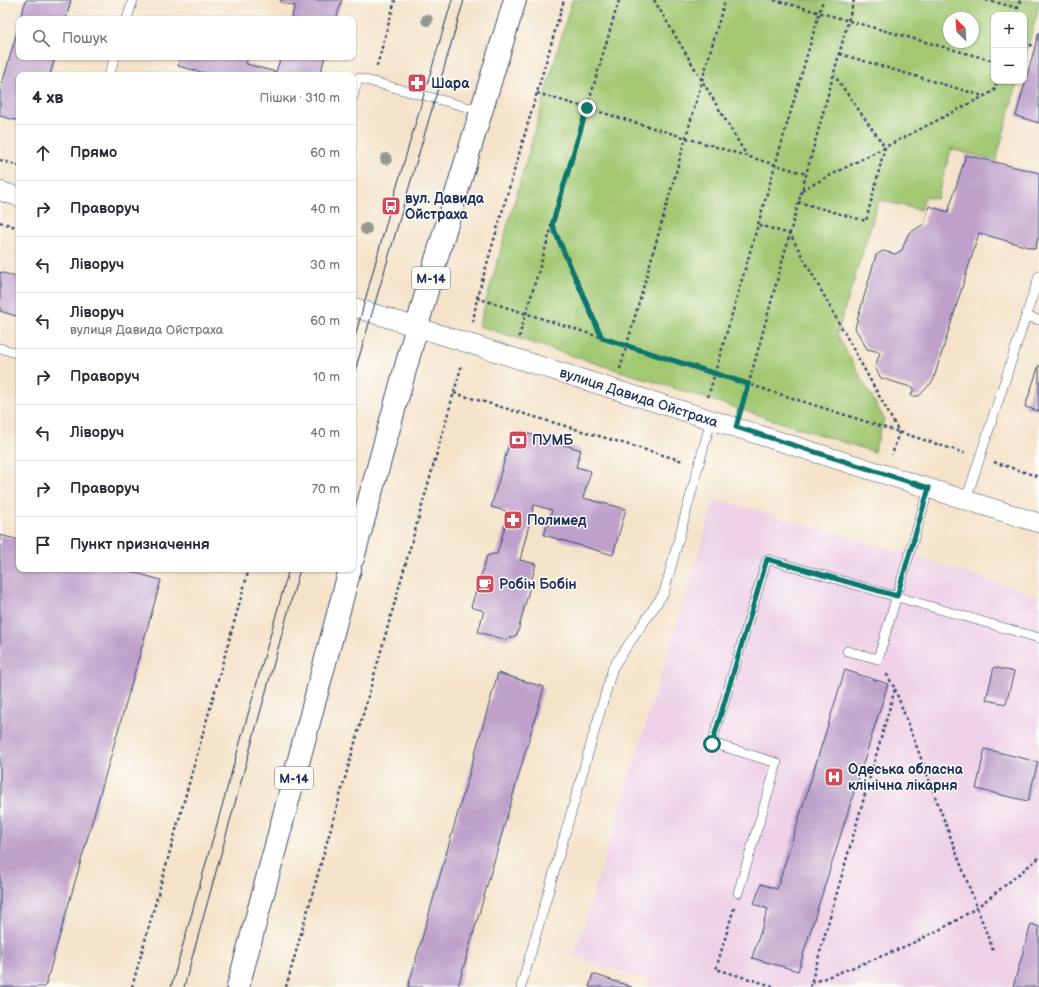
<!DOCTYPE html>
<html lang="uk">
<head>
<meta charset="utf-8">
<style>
  :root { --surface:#fff; --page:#f2f2f3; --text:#2b2b33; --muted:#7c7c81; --line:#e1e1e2 }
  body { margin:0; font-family:"Balsamiq Sans",sans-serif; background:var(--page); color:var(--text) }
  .controls { position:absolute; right:12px; top:12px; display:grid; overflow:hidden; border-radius:8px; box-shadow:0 1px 3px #0004 }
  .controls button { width:36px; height:36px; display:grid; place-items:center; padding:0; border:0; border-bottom:1px solid var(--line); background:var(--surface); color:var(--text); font:20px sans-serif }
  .compass { position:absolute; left:943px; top:12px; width:36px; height:36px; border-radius:50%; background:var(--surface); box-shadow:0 1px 3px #0004; rotate:335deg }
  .stop { position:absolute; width:12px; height:12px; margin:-9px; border:3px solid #0f766e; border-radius:50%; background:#fff }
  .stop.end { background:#0f766e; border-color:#fff; box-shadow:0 1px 4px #0008 }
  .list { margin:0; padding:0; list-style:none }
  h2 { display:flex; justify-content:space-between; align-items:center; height:52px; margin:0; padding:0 16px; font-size:17px }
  h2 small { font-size:13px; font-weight:400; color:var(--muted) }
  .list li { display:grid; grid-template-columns:26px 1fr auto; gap:12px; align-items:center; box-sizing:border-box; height:56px; padding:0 16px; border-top:1px solid var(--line) }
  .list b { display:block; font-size:15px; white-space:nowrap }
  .list p { margin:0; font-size:13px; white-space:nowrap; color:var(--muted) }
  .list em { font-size:13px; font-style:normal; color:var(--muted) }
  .icon { flex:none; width:22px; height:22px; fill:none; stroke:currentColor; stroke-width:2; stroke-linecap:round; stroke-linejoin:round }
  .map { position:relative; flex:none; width:1039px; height:987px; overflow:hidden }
  .search { position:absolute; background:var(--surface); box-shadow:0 1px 3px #0004; left:16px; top:16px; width:340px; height:44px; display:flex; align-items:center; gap:10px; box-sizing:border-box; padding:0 14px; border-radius:8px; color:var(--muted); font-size:15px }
  .panel { position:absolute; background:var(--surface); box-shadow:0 1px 3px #0004; left:16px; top:72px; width:340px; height:500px; border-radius:8px }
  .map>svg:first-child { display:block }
  .built { fill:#eed0e7 }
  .green { fill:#a2c872; stroke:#5e7c68; fill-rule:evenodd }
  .building { fill:#bea0cb }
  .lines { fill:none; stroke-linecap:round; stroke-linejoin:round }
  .service-casing { stroke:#3c4a6e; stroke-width:10 }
  .minor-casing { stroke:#3c4a6e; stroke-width:20 }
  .trunk-casing { stroke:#3c4a6e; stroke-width:24 }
  .path { stroke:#3c4a6e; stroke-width:2.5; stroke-dasharray:3 3; stroke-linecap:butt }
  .service { stroke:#fff; stroke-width:9 }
  .minor { stroke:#fff; stroke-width:19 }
  .trunk { stroke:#fff; stroke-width:22 }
  .tram { stroke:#1b2f5e; stroke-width:1 }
  .tree { fill:#939991 }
  .route { stroke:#0f766e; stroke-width:5 }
  .labels { text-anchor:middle; stroke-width:3; stroke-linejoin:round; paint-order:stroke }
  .shield { fill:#fdfcf7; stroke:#5f6c8c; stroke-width:1 }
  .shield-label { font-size:13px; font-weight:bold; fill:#1b2f5e }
  .poi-label { font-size:14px; font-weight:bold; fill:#1b2f5e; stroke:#fdfcf7; text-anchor:start }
  .street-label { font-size:14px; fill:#1b2f5e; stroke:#fdfcf7 }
</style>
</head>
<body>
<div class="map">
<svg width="1039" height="987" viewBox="0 0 1039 987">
  <rect width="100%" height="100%" fill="#fdfcf7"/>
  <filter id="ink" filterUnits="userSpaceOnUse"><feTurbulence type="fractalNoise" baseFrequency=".025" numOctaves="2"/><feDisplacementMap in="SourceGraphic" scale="8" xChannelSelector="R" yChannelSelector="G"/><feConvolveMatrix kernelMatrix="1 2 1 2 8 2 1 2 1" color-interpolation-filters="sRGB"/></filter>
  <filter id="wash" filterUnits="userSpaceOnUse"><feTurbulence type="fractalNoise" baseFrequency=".012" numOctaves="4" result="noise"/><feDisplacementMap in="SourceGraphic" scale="16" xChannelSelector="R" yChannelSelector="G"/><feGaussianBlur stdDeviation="0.9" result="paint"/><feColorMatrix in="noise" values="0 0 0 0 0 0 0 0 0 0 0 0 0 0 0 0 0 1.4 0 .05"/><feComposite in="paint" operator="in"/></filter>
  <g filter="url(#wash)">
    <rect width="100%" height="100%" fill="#f4e3c9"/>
    <!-- built -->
    <path class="built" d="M715 499 909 554 1039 596V987H648L649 981 574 957Z"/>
    <!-- green -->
    <path class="green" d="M572 0H1039V7L1024 61V15H994V81H1018L996 161 951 149 937 199 925 196 921 210 879 200 837 334 884 419 874 452 479 326ZM949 18H973V42H949Z"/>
    <g id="blocks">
      <!-- building -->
      <path class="building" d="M26 0H71L66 19H20Z
        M281 0H342L336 19H291L295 6 280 2Z
        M19 25V57H55L50 75H19V121L0 116V91Z
        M1039 32V123L1016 116Z
        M180 57H248L246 64 276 72 281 57H325L320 75H212L178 66Z
        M412 76 424 79 421 89 409 86Z
        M966 155 1039 173V235L1035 249 979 233 933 381 919 396H911L914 388 881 378 875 368 880 352 867 349 855 328 876 255 883 251 895 254 902 250 908 234 924 224 929 206 948 212Z
        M0 272 19 278V317L0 311Z
        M1039 365V411L1025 407Z
        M522 432 581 450 576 467 591 471 583 498 626 509 613 555 544 535 552 510 534 505 520 560 536 564 517 635 506 640 478 632 484 611 471 607 487 556 493 554H497L509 512 491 507 511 437Z
        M0 535 19 540V569H122L161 580 45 987H0Z
        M994 667 1014 672 1006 704 986 700Z
        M845 670 888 684 798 971 752 958 768 909 754 904 761 884 777 889Z
        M498 673 544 687 458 987H408Z
        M985 749 1038 762 1028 801 976 789Z
        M1031 924 1039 927V987H1013Z
        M593 974 632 987H589Z"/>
    </g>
  </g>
  <g filter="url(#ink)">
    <use href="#blocks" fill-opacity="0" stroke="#3c4a6e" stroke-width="1"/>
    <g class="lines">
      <!-- service casing -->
      <g class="service-casing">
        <path id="service" d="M127 19 133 0
          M109 75 115 57
          M353 97 358 78 482 111
          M1026 316 1039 320
          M0 348 19 354
          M966 500 1039 276
          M847 651 878 659 929 488
          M738 893 777 763 712 743 767 559 1039 638
          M521 987 613 667 664 593 711 420"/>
      </g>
      <!-- minor casing -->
      <g class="minor-casing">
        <path id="minor" d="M0 191 19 197
          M353 307 1039 523"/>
      </g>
      <!-- trunk casing -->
      <g class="trunk-casing">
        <path id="trunk" d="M353 558 429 283 515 0
          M238 987 350 569"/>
      </g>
      <!-- path -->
      <path class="path" d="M654 0 747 156
        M774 0 994 61
        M986 0 1018 8
        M1016 15 1020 0
        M1024 43 1034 46
        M840 54 983 96
        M377 66 395 0
        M537 93 806 174
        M0 160 19 166
        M802 190 994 91 997 81
        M798 202 866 221 885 147 834 75
        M0 222 19 228
        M552 225 602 337
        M759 225 790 234 899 432 892 455
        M477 298 965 453
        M473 322 477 298 564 0
        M519 337 619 0
        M620 369 725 0
        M454 393 683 461
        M708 397 823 0
        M742 408 854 0
        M994 462 1039 477
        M895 689 994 953
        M734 908 716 969 776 987
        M812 983C868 961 927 942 977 907 998 892 1018 874 1039 858
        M132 987 249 569
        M286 987 462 364
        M810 987 895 689 886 673"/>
      <!-- service -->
      <use href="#service" class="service"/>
      <!-- minor -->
      <use href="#minor" class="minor"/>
      <!-- trunk -->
      <use href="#trunk" class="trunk"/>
      <!-- tram -->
      <path class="tram" d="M353 344 391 206 452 0
        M353 378 464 0
        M171 987 289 569
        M184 987 300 569"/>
    </g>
    <!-- trees -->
    <g class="tree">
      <circle cx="427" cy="20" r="6"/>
      <circle cx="386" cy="159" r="6"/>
      <circle cx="366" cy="229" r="6"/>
    </g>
  </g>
  <g class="lines" filter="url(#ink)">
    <!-- route -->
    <path class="route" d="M587 108 552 225 602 338 748 384 736 427 929 488 897 596 767 559 712 744"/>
  </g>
  <!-- icons -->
  <defs>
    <g id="pharmacy-square" transform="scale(1)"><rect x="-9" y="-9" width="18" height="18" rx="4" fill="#d1495b" stroke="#fdfcf7"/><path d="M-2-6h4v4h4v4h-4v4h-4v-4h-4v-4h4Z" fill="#fff"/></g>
    <g id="bus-square" transform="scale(1)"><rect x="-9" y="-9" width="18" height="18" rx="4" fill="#d1495b" stroke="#fdfcf7"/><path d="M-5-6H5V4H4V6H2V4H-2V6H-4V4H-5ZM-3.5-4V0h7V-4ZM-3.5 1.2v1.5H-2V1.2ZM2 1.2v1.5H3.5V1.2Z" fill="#fff"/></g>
    <g id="bank-square" transform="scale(1)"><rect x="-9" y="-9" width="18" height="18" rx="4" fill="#d1495b" stroke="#fdfcf7"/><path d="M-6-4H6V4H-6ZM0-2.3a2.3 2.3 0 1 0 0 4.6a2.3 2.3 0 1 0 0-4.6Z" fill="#fff"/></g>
    <g id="cafe-square" transform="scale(1)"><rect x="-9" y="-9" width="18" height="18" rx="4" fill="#d1495b" stroke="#fdfcf7"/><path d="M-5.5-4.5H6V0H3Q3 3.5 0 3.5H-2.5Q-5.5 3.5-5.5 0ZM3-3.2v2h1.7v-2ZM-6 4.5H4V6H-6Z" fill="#fff"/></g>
    <g id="hospital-square" transform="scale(1)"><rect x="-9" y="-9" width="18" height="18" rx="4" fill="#d1495b" stroke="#fdfcf7"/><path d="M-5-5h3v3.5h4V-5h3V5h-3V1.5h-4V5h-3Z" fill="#fff"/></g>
  </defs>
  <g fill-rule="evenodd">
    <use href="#pharmacy-square" x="417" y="83"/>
    <use href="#bus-square" x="391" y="206"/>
    <use href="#bank-square" x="518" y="440"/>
    <use href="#pharmacy-square" x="513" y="520"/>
    <use href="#cafe-square" x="485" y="584"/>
    <use href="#hospital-square" x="834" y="777"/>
  </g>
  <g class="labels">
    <!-- shield labels -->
    <g class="shield">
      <rect x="412" y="267" width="38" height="22" rx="3"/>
      <rect x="275" y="767" width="38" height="22" rx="3"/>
    </g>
    <g class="shield-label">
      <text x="431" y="283">М-14</text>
      <text x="294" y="783">М-14</text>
    </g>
    <!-- poi labels -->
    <g class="poi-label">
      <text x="431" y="88">Шара</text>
      <text x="405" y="203">вул. Давида<tspan x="405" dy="16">Ойстраха</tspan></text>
      <text x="532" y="445">ПУМБ</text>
      <text x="527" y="525">Полимед</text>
      <text x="499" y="589">Робін Бобін</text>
      <text x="848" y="774">Одеська обласна<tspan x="848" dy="16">клінічна лікарня</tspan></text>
    </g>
    <!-- street labels -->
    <g class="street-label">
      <text transform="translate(639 397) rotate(18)" y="5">вулиця Давида Ойстраха</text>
    </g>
  </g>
</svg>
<div class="controls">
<button>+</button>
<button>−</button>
</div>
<svg class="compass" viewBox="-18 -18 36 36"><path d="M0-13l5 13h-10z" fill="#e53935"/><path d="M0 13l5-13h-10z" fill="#7c7c81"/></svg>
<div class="stop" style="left:712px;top:744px"></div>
<div class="stop end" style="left:587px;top:108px"></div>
<div class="search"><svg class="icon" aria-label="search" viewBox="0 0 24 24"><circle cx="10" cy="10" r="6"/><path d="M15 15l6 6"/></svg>Пошук</div>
<section class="panel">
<h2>4 хв<small>Пішки · 310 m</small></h2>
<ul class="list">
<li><svg class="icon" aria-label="ahead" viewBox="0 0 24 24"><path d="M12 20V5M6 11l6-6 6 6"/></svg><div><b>Прямо</b></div><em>60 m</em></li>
<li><svg class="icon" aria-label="right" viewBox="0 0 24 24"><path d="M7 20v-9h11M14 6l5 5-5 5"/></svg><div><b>Праворуч</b></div><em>40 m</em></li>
<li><svg class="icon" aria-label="left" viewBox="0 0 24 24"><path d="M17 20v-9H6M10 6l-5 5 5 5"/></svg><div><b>Ліворуч</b></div><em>30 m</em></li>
<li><svg class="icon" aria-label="left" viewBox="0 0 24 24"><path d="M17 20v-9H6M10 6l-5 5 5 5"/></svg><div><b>Ліворуч</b><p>вулиця Давида Ойстраха</p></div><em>60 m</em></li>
<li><svg class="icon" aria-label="right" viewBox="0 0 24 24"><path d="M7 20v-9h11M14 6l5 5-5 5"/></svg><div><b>Праворуч</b></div><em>10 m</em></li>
<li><svg class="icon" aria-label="left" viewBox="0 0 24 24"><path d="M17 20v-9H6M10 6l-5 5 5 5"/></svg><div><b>Ліворуч</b></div><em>40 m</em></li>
<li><svg class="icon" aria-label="right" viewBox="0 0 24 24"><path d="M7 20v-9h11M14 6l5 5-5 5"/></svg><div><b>Праворуч</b></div><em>70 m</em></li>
<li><svg class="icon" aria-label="arrive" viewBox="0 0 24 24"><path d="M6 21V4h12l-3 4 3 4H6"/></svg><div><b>Пункт призначення</b></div></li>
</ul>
</section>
</div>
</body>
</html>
